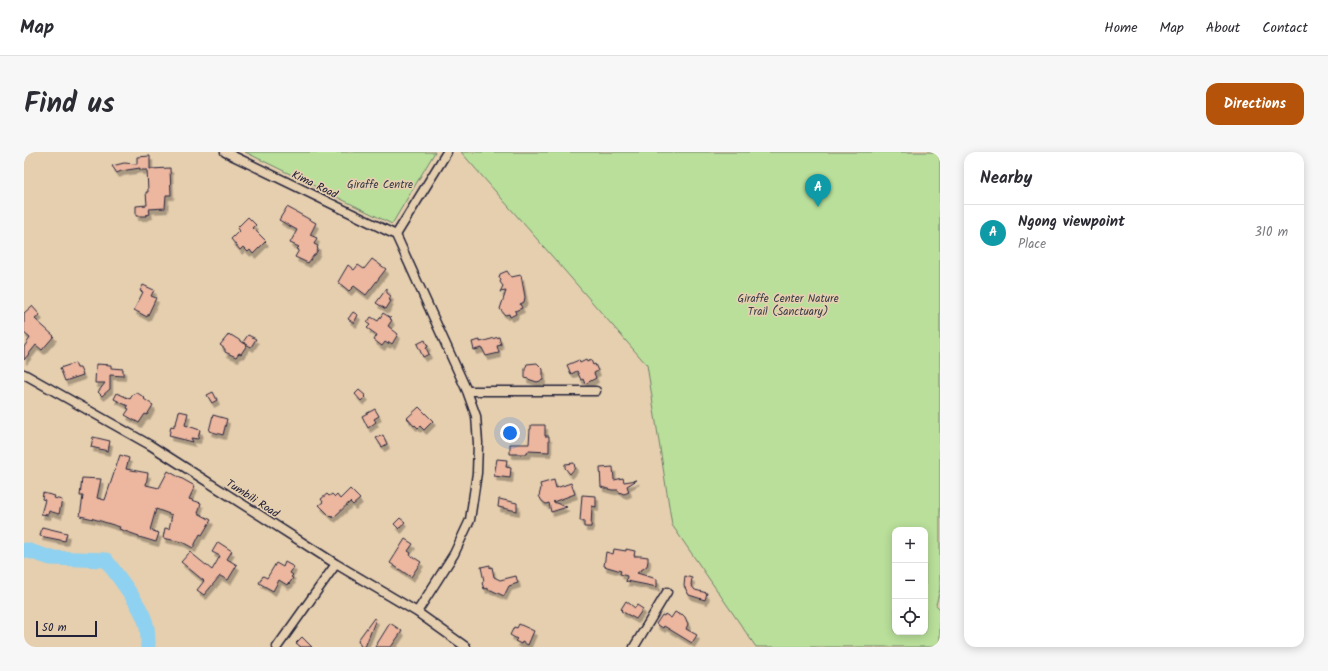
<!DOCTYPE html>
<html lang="en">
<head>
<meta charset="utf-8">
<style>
  :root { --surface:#fff; --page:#f7f7f7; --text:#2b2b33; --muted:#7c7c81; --line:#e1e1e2; --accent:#b45309 }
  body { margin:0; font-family:Kalam,sans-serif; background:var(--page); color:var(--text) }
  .controls { position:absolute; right:12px; bottom:12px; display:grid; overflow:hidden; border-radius:8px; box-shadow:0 2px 10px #0003 }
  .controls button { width:36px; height:36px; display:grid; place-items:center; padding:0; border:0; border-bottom:1px solid var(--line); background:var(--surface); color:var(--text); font:20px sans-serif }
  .scale { position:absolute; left:12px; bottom:10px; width:61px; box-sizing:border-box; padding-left:4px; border:2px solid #22223b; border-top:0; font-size:11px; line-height:14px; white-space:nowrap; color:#22223b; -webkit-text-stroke:3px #e6cfaf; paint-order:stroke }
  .you { position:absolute; left:486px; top:281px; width:14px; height:14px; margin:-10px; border:3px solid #fff; border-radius:50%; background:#1a73e8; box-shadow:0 0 0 6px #1a73e833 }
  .badge { display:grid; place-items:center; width:26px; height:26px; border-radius:50%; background:var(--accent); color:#fff; font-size:13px; font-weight:700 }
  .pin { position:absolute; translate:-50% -33px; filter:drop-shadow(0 1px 2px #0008) }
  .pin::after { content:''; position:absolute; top:21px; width:14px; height:12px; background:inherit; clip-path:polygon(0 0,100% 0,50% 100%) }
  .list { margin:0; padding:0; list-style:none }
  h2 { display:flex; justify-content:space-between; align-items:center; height:52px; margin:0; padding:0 16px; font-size:17px }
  h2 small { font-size:13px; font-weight:400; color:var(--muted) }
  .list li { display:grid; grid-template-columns:26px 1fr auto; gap:12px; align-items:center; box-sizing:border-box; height:56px; padding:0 16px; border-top:1px solid var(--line) }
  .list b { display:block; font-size:15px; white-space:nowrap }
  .list p { margin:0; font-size:13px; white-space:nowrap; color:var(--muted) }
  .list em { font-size:13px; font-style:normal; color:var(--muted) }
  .icon { flex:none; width:22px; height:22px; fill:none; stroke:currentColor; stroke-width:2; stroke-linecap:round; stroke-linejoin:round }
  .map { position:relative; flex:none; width:916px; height:495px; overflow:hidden; border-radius:12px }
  header { display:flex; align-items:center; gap:24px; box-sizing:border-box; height:56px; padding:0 20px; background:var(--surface); border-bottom:1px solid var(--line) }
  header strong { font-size:19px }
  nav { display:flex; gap:22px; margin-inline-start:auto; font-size:14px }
  .intro { display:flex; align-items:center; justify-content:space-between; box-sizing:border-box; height:96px; padding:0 24px }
  h1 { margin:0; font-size:28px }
  .button { padding:10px 18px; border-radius:12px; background:var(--accent); color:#fff; font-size:14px; font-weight:700 }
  main { display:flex; gap:24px; padding:0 24px }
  aside { flex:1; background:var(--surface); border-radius:12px; box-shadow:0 2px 10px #0003 }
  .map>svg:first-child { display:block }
  .green { fill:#b9df9a; stroke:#6e806a; fill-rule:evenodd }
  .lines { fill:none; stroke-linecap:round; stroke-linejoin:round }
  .river { stroke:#8fd1f0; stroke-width:15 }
  .building { fill:#ecb69f; stroke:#22223b; filter:url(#shadow) }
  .street-casing { stroke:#22223b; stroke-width:11 }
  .street { stroke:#e6cfaf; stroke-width:8 }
  .labels { text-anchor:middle; stroke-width:3.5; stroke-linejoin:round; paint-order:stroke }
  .street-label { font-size:11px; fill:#22223b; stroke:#e6cfaf }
  .park-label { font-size:11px; fill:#393e49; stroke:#e6cfaf }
</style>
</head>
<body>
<header>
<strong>Map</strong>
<nav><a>Home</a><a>Map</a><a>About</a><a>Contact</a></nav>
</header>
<div class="intro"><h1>Find us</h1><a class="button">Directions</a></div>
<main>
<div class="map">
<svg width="916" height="495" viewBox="0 0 916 495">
  <defs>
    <filter id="shadow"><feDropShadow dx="2.5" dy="4.5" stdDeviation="0" flood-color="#0004"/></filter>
  </defs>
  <rect width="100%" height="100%" fill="#e6cfaf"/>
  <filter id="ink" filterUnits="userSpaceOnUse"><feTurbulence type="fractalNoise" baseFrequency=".025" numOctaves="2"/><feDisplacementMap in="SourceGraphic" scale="8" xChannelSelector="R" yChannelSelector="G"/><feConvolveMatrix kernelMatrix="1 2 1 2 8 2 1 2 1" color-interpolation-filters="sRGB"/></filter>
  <g filter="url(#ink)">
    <!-- green -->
    <path class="green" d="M221 0H411L368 72Z
      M437 0H916V437L912 453 916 457V495H732L648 373 623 213ZM871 378H901V480H871Z"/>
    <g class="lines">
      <!-- river -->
      <path class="river" d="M0 399 2 398 27 406 82 408C94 425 120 456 123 476 124 482 124 489 124 495"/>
    </g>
    <!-- building -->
    <path class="building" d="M126 4V17L146 16 147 43H142L141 56 125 57 126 62 122 63V64H112V54L123 53 122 40H124L123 18H116V16L97 19 93 21 88 14 100 11 113 12V5Z
      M263 55 292 71 286 83 293 86 290 92 294 94 293 96 294 97 291 103H290L284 111 271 105 275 98 273 97 275 95 266 91 273 78 255 68Z
      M224 65 232 73 229 76 242 89 229 102 226 98 224 100 219 95 216 98 207 87 215 79 213 76Z
      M348 107 362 117 342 143 330 134 325 139 314 130 324 113 330 118 334 113 340 117Z
      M483 119 487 125 497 123 501 145 500 150 496 152 498 156 491 159 492 162 486 165 485 162 481 163 476 157 482 139 476 140 479 134 476 130 477 128 475 126 476 122Z
      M119 133 130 138 127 144 132 146 123 165 110 158 119 140 116 139Z
      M363 136V141L367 144 365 148 367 149 362 157 352 151Z
      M8 154 16 163 11 167 30 184 18 198 12 193 0 208V195L6 186 0 181V161Z
      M329 160 334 163 330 171 324 167Z
      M359 161 367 166 366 167 368 168 364 174 374 182 368 192 365 190 364 192 361 190 358 194 350 188 353 183 343 176 346 173 343 171 347 165 354 169Z
      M205 182 207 184V183L223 193 217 202 215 201 212 205 201 200V197L196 193Z
      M224 183 232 187 227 195 219 190Z
      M475 185 477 193 473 194 475 201 462 204 458 196 450 198 448 190 456 188V190Z
      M401 188 404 195 402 196 405 202 399 205 393 192Z
      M555 208 556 211 562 208 563 210 567 208 569 213 571 212 574 219 570 221 572 226 561 232 559 227 557 228 553 219 547 222 543 213Z
      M51 211 53 216H56L59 223 41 229 36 216Z
      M513 211 519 217V228L513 230 501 226V217L503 212Z
      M72 212 87 213V216L99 217V224L86 223V237L78 244 74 240 81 231H71Z
      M335 238 342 244 337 249 331 242Z
      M112 240 121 246 120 247 129 253 123 263 121 262 115 271 101 263 105 257 103 256 104 254 90 247 93 241 106 247 109 242 110 243Z
      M189 240 193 248 188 251 183 243Z
      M395 255 409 269 400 278 396 274 394 276 391 273 390 274 383 266Z
      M351 257 355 264 350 267 352 270 344 276 338 264Z
      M155 259 164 261 161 273 176 278 174 287 167 286 169 290 145 284 147 274 150 275V272H152Z
      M189 263 203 267 199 283 185 279Z
      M507 273H521V284H525V300L504 299 503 302H486V292H505L506 277H507Z
      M359 283 363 292 358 295 352 286Z
      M69 285 86 289 84 299 67 295Z
      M96 303 105 306 102 317 124 321 122 333 135 336 144 319 171 334 165 347 177 351 174 361 187 368 178 383 176 382 169 396 158 390 139 386 141 376 145 377 148 363 132 357 126 378 135 381 132 390 115 385V384L95 377 96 375 70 367 56 364 59 344H56L58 326 77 327 73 346 81 348Z
      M473 307 483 308 482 315 487 316 486 326 470 324Z
      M550 311 551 316 546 322 541 316V312Z
      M589 315 590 328 599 326 600 330 613 328 603 334 605 340 600 342 595 340 594 338H588L577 335 576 316Z
      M530 328 532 336 547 331 551 342 529 350 543 355 527 360 525 351 522 352 518 349 515 344 517 336 516 332Z
      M326 337 336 347 329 353 326 350 309 366 308 364 307 365 295 353 299 350 297 347 303 342 305 344 308 342 311 345 313 343 316 347Z
      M19 341 31 344 30 346 38 348 35 362 25 359 24 363 17 362 21 348 18 347Z
      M558 343 572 344V355L568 354 567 375H560V369H556Z
      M475 347 493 351V359L474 355Z
      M376 366 381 370 375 377 370 372Z
      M18 375 43 381 41 389 16 384Z
      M381 387 389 392 384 399 387 401 386 403 397 410 387 425 366 411Z
      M194 390 208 399 203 407 213 413 204 428 196 424 180 443 173 438 180 429 157 410 166 400 188 418 196 404 188 400Z
      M590 397 602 399V397L611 399 610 404H617L624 405V409L623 414 613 421 633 427V435L603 429 602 430 603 424 596 422 597 419 580 414 582 400 589 402Z
      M261 410 270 415 266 421 269 423 267 425 269 426 265 432 264 431 263 433 255 428 249 439 235 431 239 424 243 426 252 411 259 415Z
      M466 413V416L468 415 470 425 476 428 492 424 494 431 485 434 480 444 467 438H464V436L460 437 458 431 460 429 457 415Z
      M661 424 668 426 667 433 671 438 683 441 681 448 665 443 660 434Z
      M602 449 611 456 613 453 619 457 612 467 597 459 598 458 597 457Z
      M651 460 656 463 658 462 661 465 664 472 662 477 673 483 668 491 640 474 639 476 632 472 638 463 640 464 641 462 647 466Z
      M350 466 352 467 341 495H337L334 488Z
      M366 471 378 479 374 485 367 495H351Z
      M495 472 510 479 504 493 498 490 497 492 491 489 493 487 486 483 490 475 493 476Z
      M278 485 288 495H277L272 491Z"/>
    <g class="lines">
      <!-- street casing -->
      <g class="street-casing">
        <path id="street" d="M201 0 372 83
          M372 83 443 239 452 264 454 291 453 321 446 368 430 402 393 460
          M372 83 423 0
          M0 222 126 293 312 412 393 460 442 495
          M443 239H572
          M253 495 312 412
          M610 495 643 440"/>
      </g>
      <!-- street -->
      <use href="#street" class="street"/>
    </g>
  </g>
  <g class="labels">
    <!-- street labels -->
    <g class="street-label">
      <text transform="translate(291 32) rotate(26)" y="4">Kima Road</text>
      <text transform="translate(229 346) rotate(33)" y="4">Tumbili Road</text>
    </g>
    <!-- park labels -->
    <g class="park-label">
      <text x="356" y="36">Giraffe Centre</text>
      <text x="764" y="150">Giraffe Center Nature<tspan x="764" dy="13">Trail (Sanctuary)</tspan></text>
    </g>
  </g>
</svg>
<div class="controls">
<button>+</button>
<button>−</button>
<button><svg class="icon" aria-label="locate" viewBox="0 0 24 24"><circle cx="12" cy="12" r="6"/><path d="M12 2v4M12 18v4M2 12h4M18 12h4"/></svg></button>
</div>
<div class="scale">50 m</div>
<div class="you"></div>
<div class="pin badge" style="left:794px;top:55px;background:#0f9aa8">A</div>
</div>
<aside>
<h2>Nearby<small></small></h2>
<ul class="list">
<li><span class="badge" style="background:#0f9aa8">A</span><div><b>Ngong viewpoint</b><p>Place</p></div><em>310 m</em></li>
</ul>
</aside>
</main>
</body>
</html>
